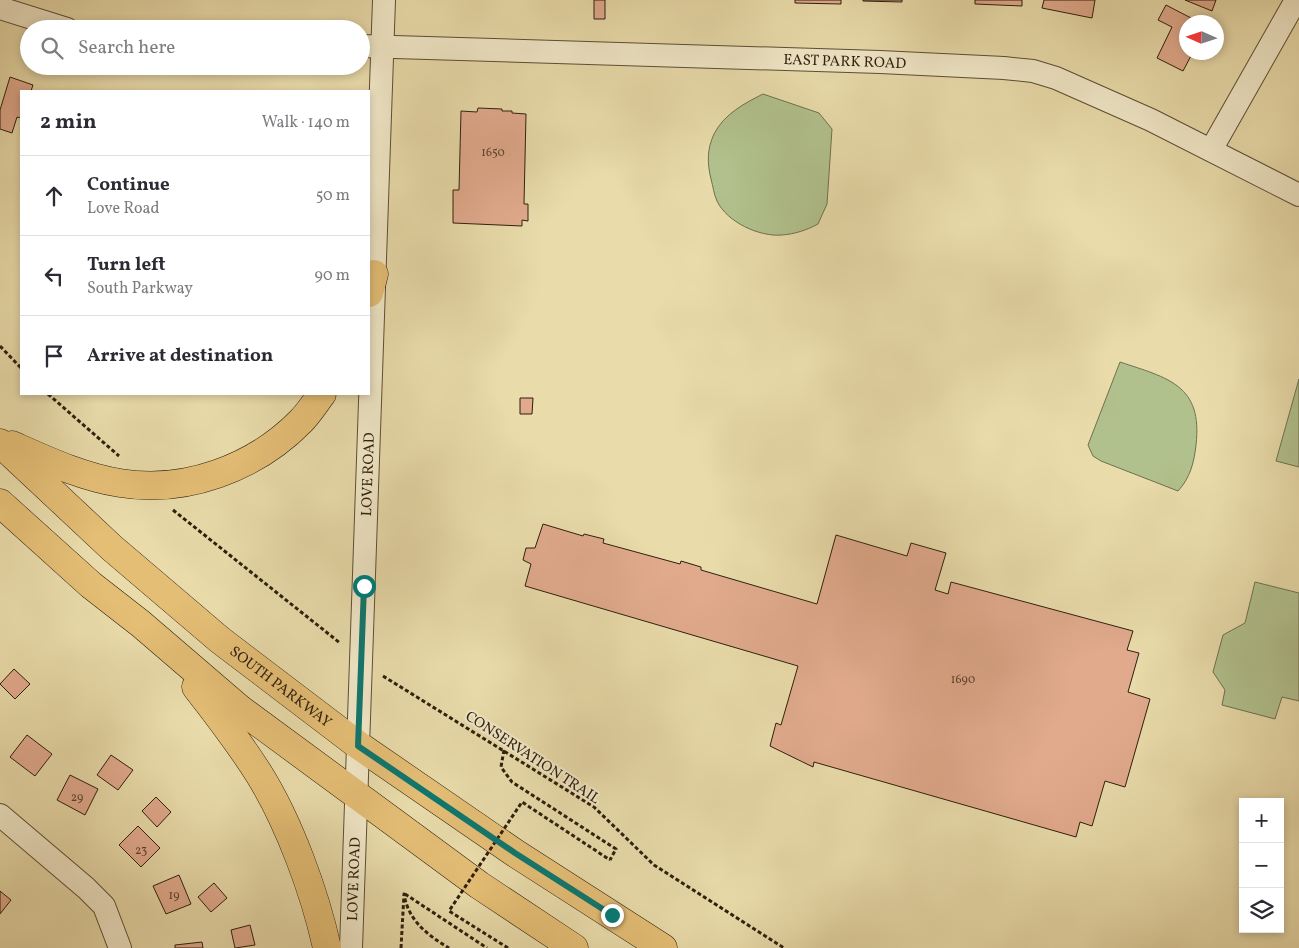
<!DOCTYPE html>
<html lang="en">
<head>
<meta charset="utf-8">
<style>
  :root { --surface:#fff; --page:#f2f2f3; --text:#2b2b33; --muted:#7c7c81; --line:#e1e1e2 }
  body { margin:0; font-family:Vollkorn,serif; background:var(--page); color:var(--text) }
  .controls { position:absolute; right:15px; bottom:15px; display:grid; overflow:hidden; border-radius:0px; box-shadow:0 2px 8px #0003 }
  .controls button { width:45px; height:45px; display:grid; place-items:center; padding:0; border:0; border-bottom:1px solid var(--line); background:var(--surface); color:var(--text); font:25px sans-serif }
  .compass { position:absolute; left:1179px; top:15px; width:45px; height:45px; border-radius:50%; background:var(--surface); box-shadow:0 2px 8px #0003; rotate:273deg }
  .stop { position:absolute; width:15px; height:15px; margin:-11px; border:4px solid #0f766e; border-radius:50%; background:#fff }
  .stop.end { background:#0f766e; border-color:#fff; box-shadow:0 1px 5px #0008 }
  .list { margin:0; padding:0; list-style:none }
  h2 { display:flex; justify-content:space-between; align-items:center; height:65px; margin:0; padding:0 20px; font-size:21px }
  h2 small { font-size:16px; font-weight:400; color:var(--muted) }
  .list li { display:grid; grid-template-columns:32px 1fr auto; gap:15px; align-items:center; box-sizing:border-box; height:80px; padding:0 20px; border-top:1px solid var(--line) }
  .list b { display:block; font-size:19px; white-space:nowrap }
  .list p { margin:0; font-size:16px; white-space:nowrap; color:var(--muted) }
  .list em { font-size:16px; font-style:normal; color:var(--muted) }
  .icon { flex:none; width:28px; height:28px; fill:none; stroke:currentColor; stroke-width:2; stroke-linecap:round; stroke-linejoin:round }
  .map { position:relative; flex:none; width:1299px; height:948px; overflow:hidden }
  .search { position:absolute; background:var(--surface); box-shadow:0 2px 8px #0003; left:20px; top:20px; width:350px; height:55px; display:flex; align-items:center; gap:12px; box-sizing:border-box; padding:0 18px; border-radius:28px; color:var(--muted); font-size:19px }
  .panel { position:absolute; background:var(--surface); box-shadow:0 2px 8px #0003; left:20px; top:90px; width:350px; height:305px; border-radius:0px }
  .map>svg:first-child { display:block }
  .green { fill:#b1c18d; stroke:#6f704e }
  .building { fill:#e1aa8d; stroke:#2d1f0e }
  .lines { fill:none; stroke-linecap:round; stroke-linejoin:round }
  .minor-casing { stroke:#5c4e35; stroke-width:24 }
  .major-casing { stroke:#2d1f0e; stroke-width:29 }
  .path { stroke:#2d1f0e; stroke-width:3; stroke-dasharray:4 2.5; stroke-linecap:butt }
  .minor { stroke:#f1e8c8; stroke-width:22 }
  .major { stroke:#e4be75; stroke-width:28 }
  .path-bridge { stroke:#2d1f0e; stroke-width:3; stroke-dasharray:4 2.5; stroke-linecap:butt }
  .route { stroke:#0f766e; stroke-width:6 }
  .labels { text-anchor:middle; stroke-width:4; stroke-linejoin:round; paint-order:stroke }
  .number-label { font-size:12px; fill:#5a422e }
  .street-label { font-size:15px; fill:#2d1f0e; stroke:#f1e8c8 }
</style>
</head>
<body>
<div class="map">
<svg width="1299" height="948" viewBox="0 0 1299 948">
  <rect width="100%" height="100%" fill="#e9dbaa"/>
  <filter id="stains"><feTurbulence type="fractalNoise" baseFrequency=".004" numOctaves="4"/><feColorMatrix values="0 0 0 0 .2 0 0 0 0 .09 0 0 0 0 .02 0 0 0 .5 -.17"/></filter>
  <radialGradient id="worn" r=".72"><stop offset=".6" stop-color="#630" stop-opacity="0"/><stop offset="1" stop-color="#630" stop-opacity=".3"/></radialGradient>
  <!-- green -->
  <path class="green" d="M763 94 819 113 832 129 827 204 818 224C807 230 795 234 782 235 759 237 727 222 717 201 714 195 713 186 711 179 707 163 707 149 714 134 724 114 745 103 763 94Z
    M1120 362C1168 378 1203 385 1196 445 1194 463 1190 478 1178 491L1101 461 1093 456 1088 445Z
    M1299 379V467L1276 461Z
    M1255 582 1299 593V701L1282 697 1275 719 1222 705 1225 690 1213 672 1223 635 1245 623Z"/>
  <!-- building -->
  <path class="building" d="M594 0H605V19H594Z
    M795 0H841V4L795 3Z
    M863 0H902V2L863 1Z
    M975 0H1022V6L975 4Z
    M1044 0H1095L1092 18 1042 8Z
    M1185 0H1216L1212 11Z
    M1166 5 1191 18 1186 22 1184 32 1186 33V52H1193L1183 71 1157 58 1172 27 1158 20Z
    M10 77 33 85 31 91H21V118L17 117 12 133 0 129V110Z
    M478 108 502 109V111H512V113L526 114 524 204H528V221L522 220V226L453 223V190H459L461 111 477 112Z
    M520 398H533L532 414H520Z
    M543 524 583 536 584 534 604 539 603 543 680 564 681 561 701 567V570L817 604 836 535 907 556 911 543 946 553 935 590 948 594 951 582 1133 631 1127 650 1139 653 1128 692 1150 699 1125 787 1105 781 1092 826 1080 822 1076 837 814 762 813 767 770 746 776 723 781 725 798 666 525 586 531 564 523 560 526 548H535Z
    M14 669 30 684 15 699 0 684Z
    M27 735 52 754 35 776 10 757Z
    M111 755 133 770 118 790 97 775Z
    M70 775 98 789 85 815 57 800Z
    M156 797 171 812 157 827 142 811Z
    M138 826 160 848 141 867 119 845Z
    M179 875 191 904 166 914 153 886Z
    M214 883 227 898 211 912 198 897Z
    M0 891 11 900 0 914Z
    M250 925 255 945 235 948 231 930Z
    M202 942 203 948H175V945Z"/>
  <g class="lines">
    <!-- minor casing -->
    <g class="minor-casing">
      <g id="minor">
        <path d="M0 8 67 29"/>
        <path id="s1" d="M361 46 880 62 1004 68 1033 71 1056 78 1151 120 1299 195"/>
        <path d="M1211 150 1296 0"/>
        <path d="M0 815 86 888 104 906 120 948"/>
        <path id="s2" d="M351 948 384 0"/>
      </g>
    </g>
    <!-- major casing -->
    <g class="major-casing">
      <g id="major">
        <path d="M369 293 374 274"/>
        <path id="s3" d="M0 443 112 548 220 640 358 745 515 853 663 948"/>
        <path d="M12 445C46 460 82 477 120 483 185 494 255 468 301 421 309 413 315 403 322 394"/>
        <path d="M0 503 91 585 141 624 240 709 479 885 574 948"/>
        <path d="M196 687C218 715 240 744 259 774 289 822 315 893 327 948"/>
      </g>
    </g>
    <!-- path -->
    <path class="path" d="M0 346 21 368
      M48 394 119 456
      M173 510 340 643
      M383 676 594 807 654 865 784 948
      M504 750 501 767 512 782 616 849 610 860
      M405 894 487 948
      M401 948 404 894C408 920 427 935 449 948"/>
    <!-- minor -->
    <use href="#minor" class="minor"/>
    <!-- major -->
    <use href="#major" class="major"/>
    <!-- path-bridge -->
    <path class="path-bridge" d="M508 948 449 911 522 802 610 860"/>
  </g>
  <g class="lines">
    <!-- route -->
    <path class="route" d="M364 586 358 746 515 853 612 915"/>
  </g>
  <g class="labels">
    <!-- number labels -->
    <g class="number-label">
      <text x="493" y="156">1650</text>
      <text x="963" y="683">1690</text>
      <text x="77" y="801">29</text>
      <text x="141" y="854">23</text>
      <text x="174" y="899">19</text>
    </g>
    <!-- street labels -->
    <g class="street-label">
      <text dy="5" stroke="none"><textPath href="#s1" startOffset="484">EAST PARK ROAD</textPath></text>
      <text dy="5" stroke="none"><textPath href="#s2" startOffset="474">LOVE ROAD</textPath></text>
      <text dy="5" stroke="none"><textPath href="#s3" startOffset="372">SOUTH PARKWAY</textPath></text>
      <text transform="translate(533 757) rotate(33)" y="5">CONSERVATION TRAIL</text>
      <text dy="5" stroke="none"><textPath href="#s2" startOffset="69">LOVE ROAD</textPath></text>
    </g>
  </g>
  <rect width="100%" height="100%" filter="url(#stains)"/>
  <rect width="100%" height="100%" fill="url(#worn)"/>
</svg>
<div class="controls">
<button>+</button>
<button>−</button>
<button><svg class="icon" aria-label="layers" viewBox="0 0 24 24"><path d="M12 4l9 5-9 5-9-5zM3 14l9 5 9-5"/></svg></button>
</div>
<svg class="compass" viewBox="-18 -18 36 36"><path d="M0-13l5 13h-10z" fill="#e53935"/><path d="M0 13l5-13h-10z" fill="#7c7c81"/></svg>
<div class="stop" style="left:364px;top:586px"></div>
<div class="stop end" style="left:612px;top:915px"></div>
<div class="search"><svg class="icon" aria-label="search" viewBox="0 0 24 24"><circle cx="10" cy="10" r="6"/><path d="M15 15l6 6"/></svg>Search here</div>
<section class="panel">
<h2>2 min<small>Walk · 140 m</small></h2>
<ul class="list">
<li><svg class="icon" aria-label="ahead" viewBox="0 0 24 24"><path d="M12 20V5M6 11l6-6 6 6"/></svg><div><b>Continue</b><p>Love Road</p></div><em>50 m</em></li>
<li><svg class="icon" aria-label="left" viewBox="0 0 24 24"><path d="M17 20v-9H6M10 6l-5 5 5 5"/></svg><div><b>Turn left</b><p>South Parkway</p></div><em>90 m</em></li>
<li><svg class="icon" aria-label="arrive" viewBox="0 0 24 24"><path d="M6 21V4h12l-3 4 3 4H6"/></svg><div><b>Arrive at destination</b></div></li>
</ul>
</section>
</div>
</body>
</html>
